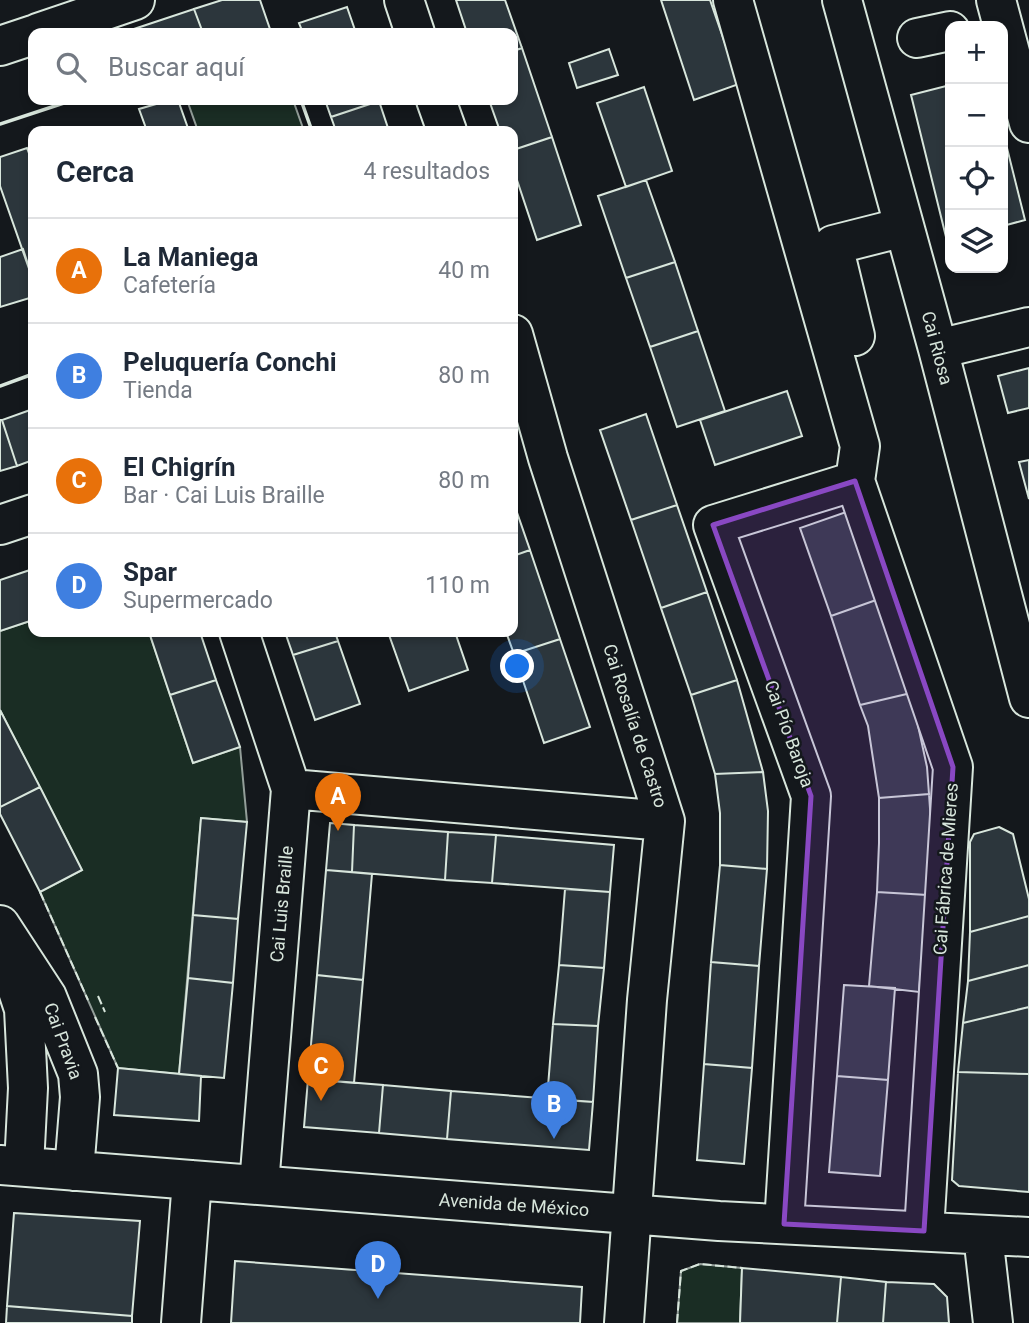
<!DOCTYPE html>
<html lang="es">
<head>
<meta charset="utf-8">
<style>
  :root { --surface:#fff; --page:#f6f6f7; --text:#1f2937; --muted:#747a83; --line:#e0e1e3; --accent:#846941 }
  body { margin:0; font-family:Roboto,sans-serif; background:var(--page); color:var(--text) }
  .controls { position:absolute; right:21px; top:21px; display:grid; overflow:hidden; border-radius:14px; box-shadow:0 4px 10px #0003 }
  .controls button { width:63px; height:63px; display:grid; place-items:center; padding:0; border:0; border-bottom:2px solid var(--line); background:var(--surface); color:var(--text); font:35px sans-serif }
  .you { position:absolute; left:518px; top:667px; width:24px; height:24px; margin:-18px; border:5px solid #fff; border-radius:50%; background:#1a73e8; box-shadow:0 0 0 10px #1a73e833 }
  .badge { display:grid; place-items:center; width:46px; height:46px; border-radius:50%; background:var(--accent); color:#fff; font-size:23px; font-weight:700 }
  .pin { position:absolute; translate:-50% -58px; filter:drop-shadow(0 2px 4px #0008) }
  .pin::after { content:''; position:absolute; top:37px; width:24px; height:21px; background:inherit; clip-path:polygon(0 0,100% 0,50% 100%) }
  .list { margin:0; padding:0; list-style:none }
  h2 { display:flex; justify-content:space-between; align-items:center; height:91px; margin:0; padding:0 28px; font-size:30px }
  h2 small { font-size:23px; font-weight:400; color:var(--muted) }
  .list li { display:grid; grid-template-columns:46px 1fr auto; gap:21px; align-items:center; box-sizing:border-box; height:105px; padding:0 28px; border-top:2px solid var(--line) }
  .list b { display:block; font-size:26px; white-space:nowrap }
  .list p { margin:0; font-size:23px; white-space:nowrap; color:var(--muted) }
  .list em { font-size:23px; font-style:normal; color:var(--muted) }
  .icon { flex:none; width:38px; height:38px; fill:none; stroke:currentColor; stroke-width:2; stroke-linecap:round; stroke-linejoin:round }
  .map { position:relative; flex:none; width:1029px; height:1323px; overflow:hidden }
  .search { position:absolute; background:var(--surface); box-shadow:0 4px 10px #0003; left:28px; top:28px; width:490px; height:77px; display:flex; align-items:center; gap:18px; box-sizing:border-box; padding:0 24px; border-radius:14px; color:var(--muted); font-size:26px }
  .panel { position:absolute; background:var(--surface); box-shadow:0 4px 10px #0003; left:28px; top:126px; width:490px; height:511px; border-radius:14px }
  .map>svg:first-child { display:block }
  .green { fill:#1a2d24; stroke:#939e99; stroke-width:2 }
  .building { fill:#2c363c; stroke:#d8e6dc; stroke-width:2 }
  .lines { fill:none; stroke-linecap:round; stroke-linejoin:round }
  .minor-casing { stroke:#d8e6dc; stroke-width:42 }
  .minor { stroke:#14181c; stroke-width:38 }
  .fence { stroke:#d8e6dc; stroke-width:2; stroke-dasharray:9 3.5; stroke-linecap:butt }
  .wall { stroke:#d8e6dc; stroke-width:3.5 }
  .marked { fill:#8948c3; fill-opacity:0.2; stroke:#8948c3; stroke-width:5; stroke-linejoin:round }
  .labels { text-anchor:middle; stroke-width:5; stroke-linejoin:round; paint-order:stroke }
  .street-label { font-size:18px; fill:#d8e6dc; stroke:#14181c }
</style>
</head>
<body>
<div class="map">
<svg width="1029" height="1323" viewBox="0 0 1029 1323">
  <rect width="100%" height="100%" fill="#14181c"/>
  <!-- green -->
  <path class="green" d="M187 100H293L304 131H198Z
    M33 620V632H149L193 763 240 747 247 822 201 818 179 1074 118 1068 40 892 82 870 0 710V631Z
    M700 1264 742 1268 740 1323H677L681 1271Z"/>
  <!-- building -->
  <path class="building" d="M222 0H260L271 32 203 33 194 9Z
    M456 0H505L522 48 513 51V33H467Z
    M661 0H710L739 84 694 100Z
    M347 7 356 33H303L299 23Z
    M194 9 203 33H135L134 29Z
    M522 48 552 137 513 150V131H500L489 100H513V51Z
    M609 49 618 75 577 88 569 63Z
    M950 85V240L947 241 911 95Z
    M644 87 672 171 626 187 597 103Z
    M170 100H178L189 131H147L139 109Z
    M325 100H378L379 101 331 117Z
    M379 101 389 131H336L331 117Z
    M1003 132 1025 220 1003 226Z
    M552 137 581 225 537 240 513 168V150Z
    M27 148 33 164V280L0 186V157Z
    M646 180 675 262 626 278 598 196Z
    M23 249 33 280V297L0 307V257Z
    M675 262 698 331 650 347 626 278Z
    M698 331 725 411 677 427 650 347Z
    M1029 368V408L1008 413 998 376Z
    M787 391 802 436 715 465 700 420Z
    M33 409V460L17 466 2 420Z
    M646 414 677 505 631 520 600 430Z
    M0 420H2L17 466 0 471Z
    M1029 460V499L1019 462Z
    M513 501 530 550 513 556Z
    M677 505 707 592 661 608 631 520Z
    M849 511 879 599 831 616 800 528Z
    M530 550 560 639 514 654 506 632H513V556Z
    M33 569V620L0 631V580Z
    M707 592 737 680 691 695 661 608Z
    M879 599 911 693 860 705 831 616Z
    M149 632H200L216 680 170 695Z
    M285 632H335L338 641 293 655Z
    M388 632H455L468 670 409 691Z
    M560 639 590 727 544 743 514 654Z
    M338 641 360 704 315 720 293 655Z
    M216 680 240 747 193 763 170 695Z
    M737 680 763 772 715 774 691 695Z
    M911 693 927 767 929 794 879 798 868 726 860 705Z
    M0 710 40 787 0 807Z
    M763 772 768 811 767 869 720 865V813L715 774Z
    M40 787 82 870 40 892 0 814V807Z
    M929 794 931 823 927 895 877 892 879 843V798Z
    M201 818 247 822 238 919 193 915Z
    M330 823 354 825 352 872 326 870Z
    M354 825 448 832 445 880 352 872Z
    M999 827 1013 834 1029 899V916L970 932V842L974 834Z
    M448 832 496 835 492 883 445 880Z
    M496 835 614 845 610 892 492 883Z
    M720 865 767 869 759 966 711 962Z
    M326 870 372 874 363 980 317 975Z
    M565 889 610 892 604 968 559 965Z
    M877 892 927 895 919 992 869 986Z
    M193 915 238 919 233 983 188 978Z
    M1029 916V965L968 981 970 932Z
    M711 962 759 966 752 1068 704 1064Z
    M559 965 604 968 598 1026 553 1024Z
    M1029 965V1007L963 1023 968 981Z
    M317 975 363 980 354 1083 308 1079Z
    M188 978 233 983 224 1078 179 1074Z
    M844 985 895 988 888 1080 837 1076Z
    M1029 1007V1074L958 1072 963 1023Z
    M553 1024 598 1026 593 1102 547 1099Z
    M704 1064 752 1068 744 1164 697 1160Z
    M118 1068 201 1076 199 1121 114 1115Z
    M958 1072 1029 1074V1192L959 1186 952 1180Z
    M837 1076 888 1080 880 1176 829 1172Z
    M308 1079 383 1085 379 1133 304 1127Z
    M383 1085 451 1091 447 1139 379 1133Z
    M451 1091 593 1102 589 1150 447 1139Z
    M14 1213 140 1221 132 1316 7 1306Z
    M235 1261 582 1287 580 1323H231Z
    M742 1268 841 1277 837 1323H740Z
    M841 1277 886 1282 883 1323H837Z
    M886 1282 934 1284 947 1297 949 1323H883Z
    M7 1306 132 1316V1323H6Z"/>
  <g class="lines">
    <!-- minor casing -->
    <g class="minor-casing">
      <path id="minor" d="M404 0 415 33
        M733 0 860 446 855 481 953 767 924 1231
        M842 0 938 349 1029 698
        M996 0 1029 123
        M38 33 135 0
        M917 38 950 31
        M0 46 33 35
        M436 100 447 131
        M513 334 548 458 665 821 647 1000 624 1323
        M855 336 833 245 904 227
        M938 349 1029 327
        M0 525 33 514
        M239 632 291 789 259 1185
        M291 789 665 821
        M0 925 47 997 78 1074 80 1097 74 1171
        M9 964 24 1009 28 1088 24 1166
        M0 1165 719 1221 1029 1237
        M784 1224 811 796 713 525 855 481
        M983 1235 993 1323
        M181 1323 192 1180"/>
    </g>
    <!-- minor -->
    <use href="#minor" class="minor"/>
    <!-- fence -->
    <path class="fence" d="M40 892 88 1000
      M98 996 105 1012
      M95 1017 118 1068
      M677 1323 681 1271 700 1264 742 1268"/>
    <!-- wall -->
    <path class="wall" d="M271 32 277 30 278 33
      M301 100 312 131
      M0 124 73 100
      M0 386 33 374"/>
  </g>
  <!-- marked area -->
  <path class="marked" d="M855 481 953 767 924 1231 784 1224 811 796 713 525Z"/>
  <g class="labels">
    <!-- street labels -->
    <g class="street-label">
      <text transform="translate(937 348) rotate(75)" y="6">Cai Riosa</text>
      <text transform="translate(635 726) rotate(72)" y="6">Cai Rosalía de Castro</text>
      <text transform="translate(789 734) rotate(70)" y="6">Cai Pío Baroja</text>
      <text transform="translate(946 869) rotate(-86)" y="6">Cai Fábrica de Mieres</text>
      <text transform="translate(282 904) rotate(-85)" y="6">Cai Luis Braille</text>
      <text transform="translate(63 1041) rotate(70)" y="6">Cai Pravia</text>
      <text transform="translate(514 1205) rotate(4)" y="6">Avenida de México</text>
    </g>
  </g>
</svg>
<div class="controls">
<button>+</button>
<button>−</button>
<button><svg class="icon" aria-label="locate" viewBox="0 0 24 24"><circle cx="12" cy="12" r="6"/><path d="M12 2v4M12 18v4M2 12h4M18 12h4"/></svg></button>
<button><svg class="icon" aria-label="layers" viewBox="0 0 24 24"><path d="M12 4l9 5-9 5-9-5zM3 14l9 5 9-5"/></svg></button>
</div>
<div class="you"></div>
<div class="pin badge" style="left:338px;top:831px;background:#e8710a">A</div>
<div class="pin badge" style="left:554px;top:1139px;background:#3f7fe0">B</div>
<div class="pin badge" style="left:321px;top:1101px;background:#e8710a">C</div>
<div class="pin badge" style="left:378px;top:1299px;background:#3f7fe0">D</div>
<div class="search"><svg class="icon" aria-label="search" viewBox="0 0 24 24"><circle cx="10" cy="10" r="6"/><path d="M15 15l6 6"/></svg>Buscar aquí</div>
<section class="panel">
<h2>Cerca<small>4 resultados</small></h2>
<ul class="list">
<li><span class="badge" style="background:#e8710a">A</span><div><b>La Maniega</b><p>Cafetería</p></div><em>40 m</em></li>
<li><span class="badge" style="background:#3f7fe0">B</span><div><b>Peluquería Conchi</b><p>Tienda</p></div><em>80 m</em></li>
<li><span class="badge" style="background:#e8710a">C</span><div><b>El Chigrín</b><p>Bar · Cai Luis Braille</p></div><em>80 m</em></li>
<li><span class="badge" style="background:#3f7fe0">D</span><div><b>Spar</b><p>Supermercado</p></div><em>110 m</em></li>
</ul>
</section>
</div>
</body>
</html>
